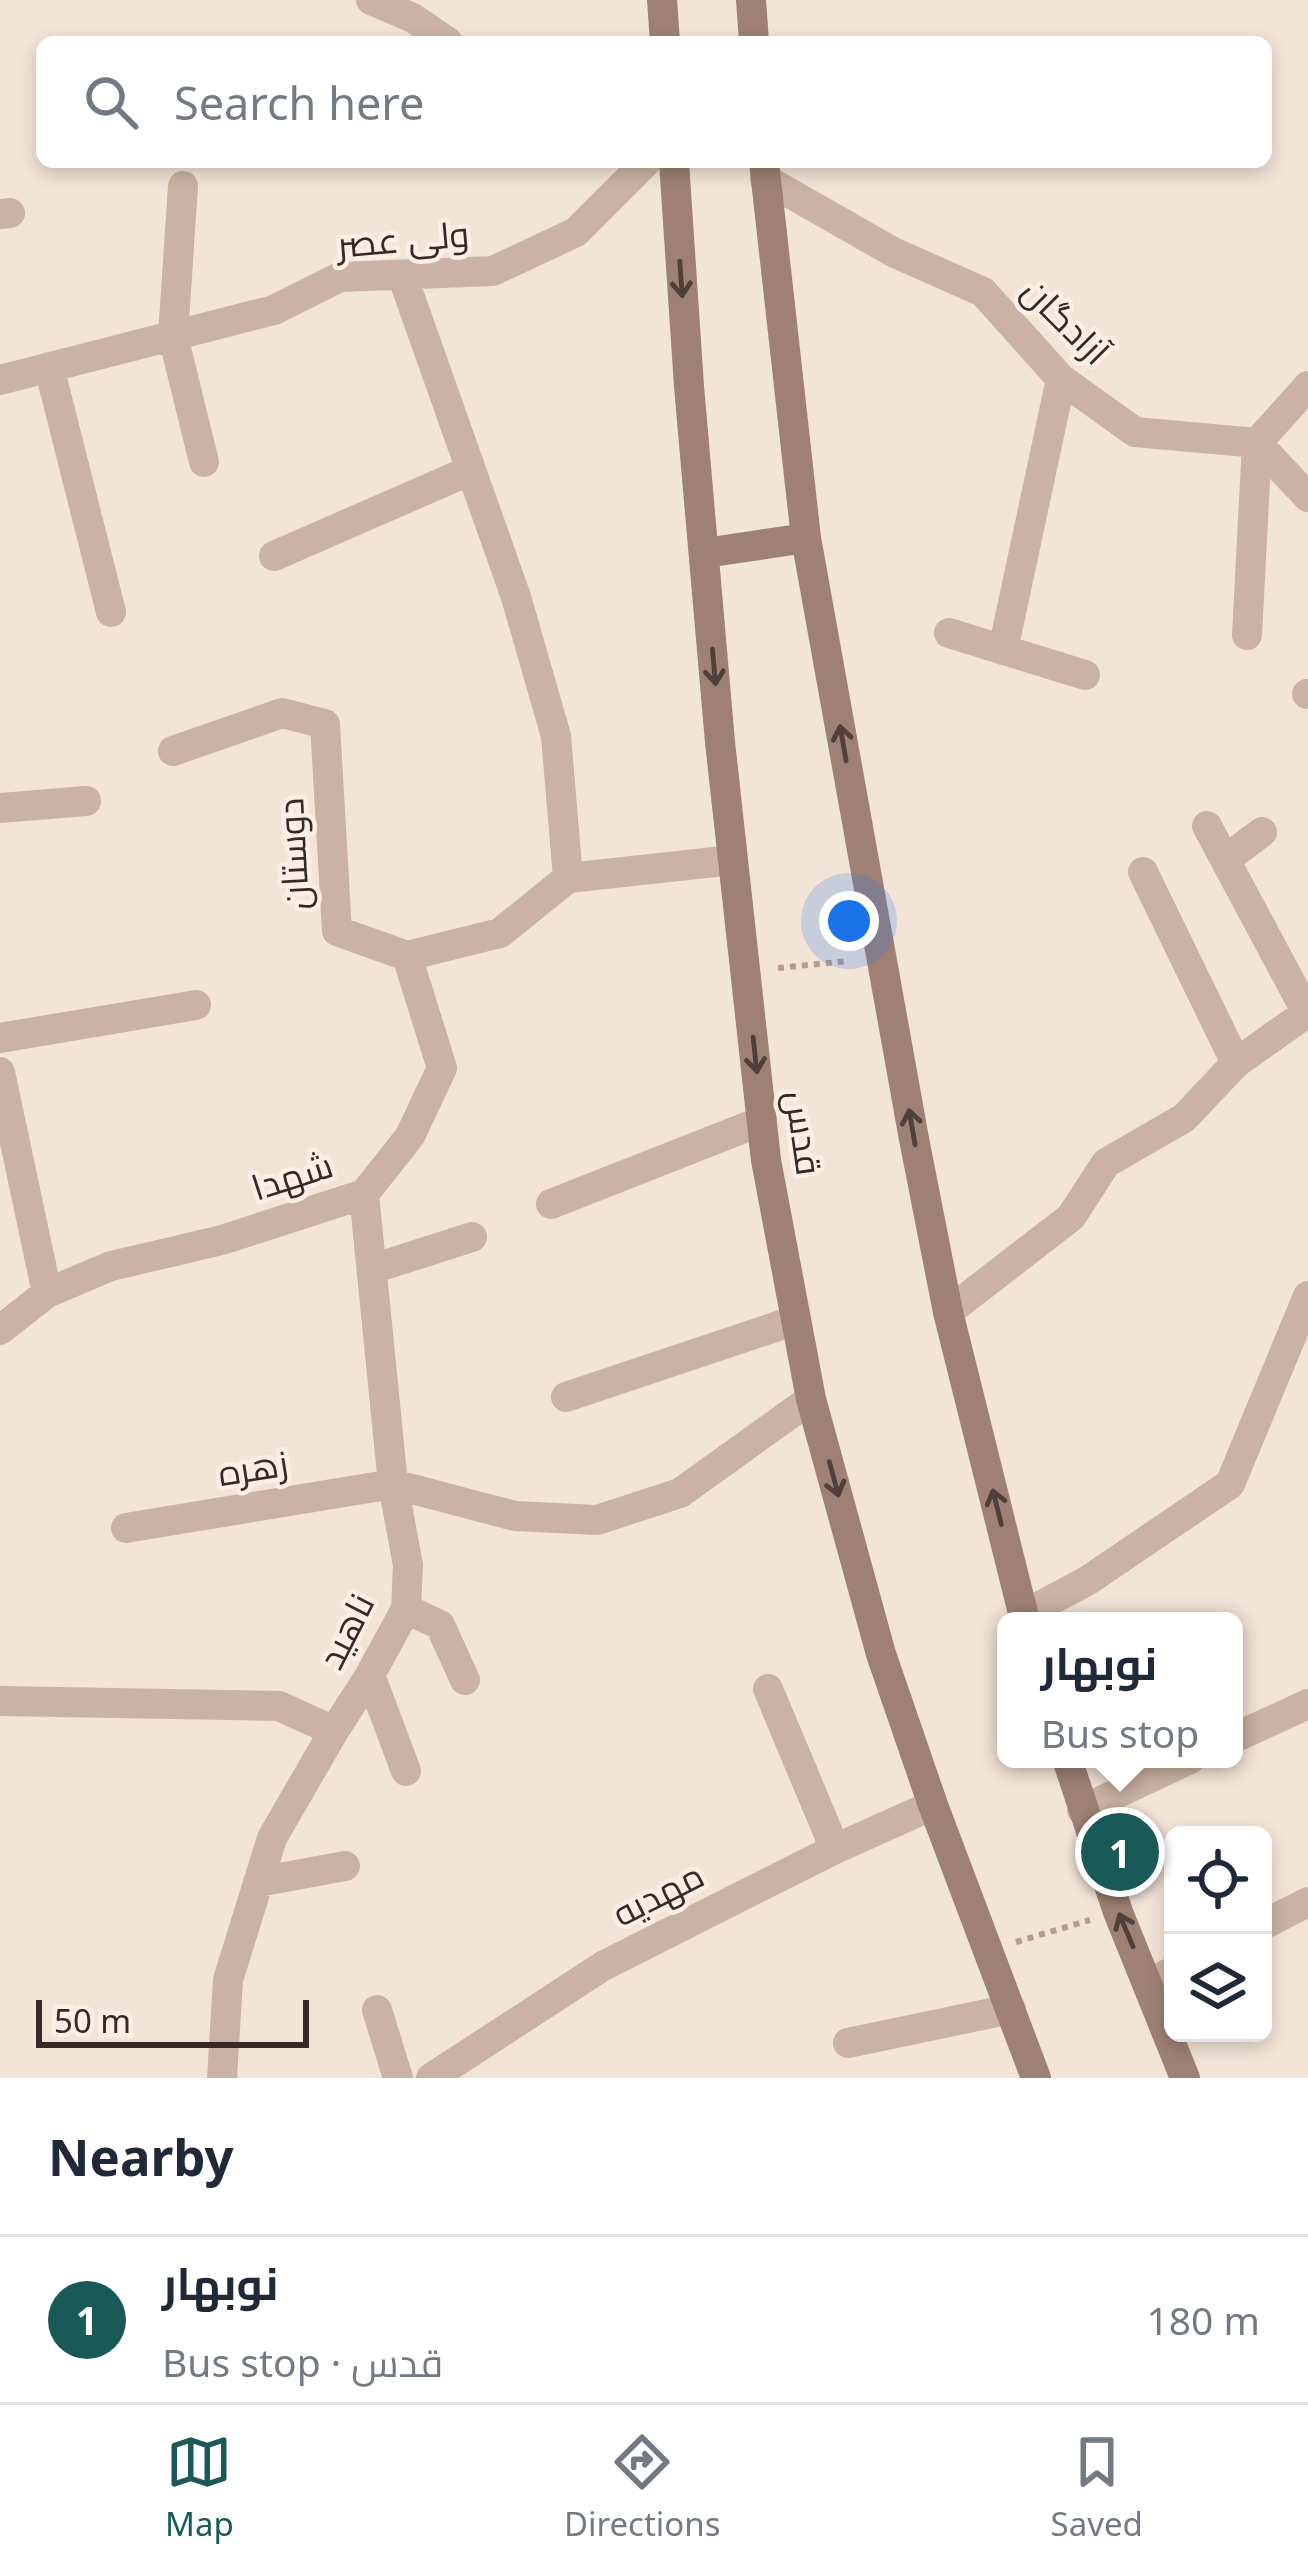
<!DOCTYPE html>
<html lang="en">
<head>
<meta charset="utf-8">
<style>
  :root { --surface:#fff; --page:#f2f2f3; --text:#1f2937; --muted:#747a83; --line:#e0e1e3; --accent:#195a58 }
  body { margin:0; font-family:"Noto Sans",Cairo,sans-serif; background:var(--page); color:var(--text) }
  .controls { position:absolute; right:36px; bottom:36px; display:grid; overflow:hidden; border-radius:18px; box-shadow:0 6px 18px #0003 }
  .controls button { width:108px; height:108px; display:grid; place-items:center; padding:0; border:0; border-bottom:3px solid var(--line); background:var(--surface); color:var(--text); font:60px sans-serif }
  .scale { position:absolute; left:36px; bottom:30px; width:273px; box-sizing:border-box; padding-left:12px; border:6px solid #362926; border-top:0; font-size:33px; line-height:42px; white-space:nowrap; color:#362926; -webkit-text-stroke:9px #faeee5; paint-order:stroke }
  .you { position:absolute; left:849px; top:921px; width:42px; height:42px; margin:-30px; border:9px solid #fff; border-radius:50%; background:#1a73e8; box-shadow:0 0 0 18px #1a73e833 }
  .badge { display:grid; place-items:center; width:78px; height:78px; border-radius:50%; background:var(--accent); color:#fff; font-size:39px; font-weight:700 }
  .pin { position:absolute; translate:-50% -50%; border:6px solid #fff; box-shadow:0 3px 12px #0006 }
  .popup { position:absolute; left:997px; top:1612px; width:246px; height:156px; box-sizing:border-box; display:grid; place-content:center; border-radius:18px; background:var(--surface); filter:drop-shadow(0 3px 9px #0005); font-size:39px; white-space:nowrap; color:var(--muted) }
  .popup b { font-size:45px; color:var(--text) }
  .popup::after { content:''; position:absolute; left:50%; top:100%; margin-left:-24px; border:24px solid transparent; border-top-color:var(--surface) }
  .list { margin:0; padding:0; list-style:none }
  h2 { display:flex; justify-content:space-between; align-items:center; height:156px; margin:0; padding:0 48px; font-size:51px }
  h2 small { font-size:39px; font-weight:400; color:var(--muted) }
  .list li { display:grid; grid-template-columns:78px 1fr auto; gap:36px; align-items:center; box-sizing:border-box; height:168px; padding:0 48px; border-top:3px solid var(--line) }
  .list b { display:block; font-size:45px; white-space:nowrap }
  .list p { margin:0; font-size:39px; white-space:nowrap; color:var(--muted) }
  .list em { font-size:39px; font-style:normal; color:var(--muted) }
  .icon { flex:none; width:66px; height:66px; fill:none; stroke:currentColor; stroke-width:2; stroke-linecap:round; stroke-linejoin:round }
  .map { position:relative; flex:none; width:1308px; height:2078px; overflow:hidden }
  .search { position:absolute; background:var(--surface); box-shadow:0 6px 18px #0003; left:36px; right:36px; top:36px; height:132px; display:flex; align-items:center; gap:30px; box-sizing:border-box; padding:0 42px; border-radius:18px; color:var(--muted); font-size:45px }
  .sheet { height:324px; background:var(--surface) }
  nav { display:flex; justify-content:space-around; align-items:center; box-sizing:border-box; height:168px; border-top:3px solid var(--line); background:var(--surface); font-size:33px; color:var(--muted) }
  nav a { display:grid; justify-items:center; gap:6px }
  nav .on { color:var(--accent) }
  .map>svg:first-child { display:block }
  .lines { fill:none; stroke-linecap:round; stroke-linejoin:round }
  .path { stroke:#b79c8e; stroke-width:6; stroke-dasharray:6 6; stroke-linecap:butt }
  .street { stroke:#cbb2a4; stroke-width:30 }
  .secondary { stroke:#9f8075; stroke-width:30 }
  .oneway { stroke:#503f3a }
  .labels { text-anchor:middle; stroke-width:9; stroke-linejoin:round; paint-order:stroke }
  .street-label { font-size:36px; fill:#362926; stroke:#faeee5 }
</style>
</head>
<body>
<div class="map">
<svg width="1308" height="2078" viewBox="0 0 1308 2078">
  <rect width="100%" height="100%" fill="#f3e4d8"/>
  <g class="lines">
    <!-- path -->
    <path class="path" d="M778 968 848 961
      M1016 1942 1090 1920"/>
    <!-- street -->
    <path class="street" d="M371 0 413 18 448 42
      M765 179 893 252 983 292 1061 379 1135 432 1257 443 1308 497
      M183 186 173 336 204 462
      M0 214 10 213
      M402 275 516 597 556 736 568 878
      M49 367 111 612
      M0 380 274 310 340 277 493 271 576 232 646 162
      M274 556 471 470
      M949 633 1085 675
      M1247 635 1257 443 1308 386
      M1003 650 1061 379
      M1307 694H1308
      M173 751 282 713 325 724 337 931 407 956 500 933 568 878 733 860
      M0 808 86 801
      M1207 826 1307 1013
      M1225 860 1262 832
      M1143 872 1236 1063
      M0 1038 196 1005
      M0 1072 47 1293
      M551 1204 762 1121
      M372 1269 472 1237
      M948 1312 1071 1217 1106 1163 1184 1118 1236 1063 1308 1012
      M0 1330 47 1293 111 1266 222 1240 364 1194 410 1136 442 1068 407 956
      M566 1397 796 1320
      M126 1528 393 1484 515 1516 597 1520 680 1493 811 1399
      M406 1609 440 1625 465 1680
      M1023 1615 1087 1581 1230 1484 1308 1296
      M370 1675 406 1771
      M768 1689 835 1849
      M0 1701 279 1706 334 1731
      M1234 1738 1308 1704
      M1082 1810 1190 1759
      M258 1882 345 1866
      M1263 1925 1308 1902
      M1148 1984 1173 1971
      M377 2010 398 2078
      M848 2043 1011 2009
      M222 2078 228 1980 272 1838 334 1731 370 1675 406 1609 408 1565 393 1484 364 1194
      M431 2078 603 1966 835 1849 933 1805"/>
    <!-- secondary -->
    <path class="secondary" d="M662 0 665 42
      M751 0 754 42
      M674 162 689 386 720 742 766 1160 811 1399 881 1654 933 1805 1036 2078
      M764 162 806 538 914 1139 948 1312 1025 1621
      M705 553 806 538
      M1067 1759 1118 1912 1185 2078"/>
  </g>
  <!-- one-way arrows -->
  <defs><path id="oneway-shaft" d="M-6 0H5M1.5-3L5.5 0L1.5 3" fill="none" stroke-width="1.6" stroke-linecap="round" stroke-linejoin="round" transform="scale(3)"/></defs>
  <g class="oneway">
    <use href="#oneway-shaft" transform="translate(681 279) rotate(86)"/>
    <use href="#oneway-shaft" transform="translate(714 667) rotate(85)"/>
    <use href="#oneway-shaft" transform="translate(843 743) rotate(-100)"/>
    <use href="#oneway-shaft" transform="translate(755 1055) rotate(84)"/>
    <use href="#oneway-shaft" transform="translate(912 1127) rotate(-100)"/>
    <use href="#oneway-shaft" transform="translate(834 1479) rotate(75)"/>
    <use href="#oneway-shaft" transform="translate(997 1507) rotate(-104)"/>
    <use href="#oneway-shaft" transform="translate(1126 1930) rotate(-113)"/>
  </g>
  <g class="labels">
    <!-- street labels -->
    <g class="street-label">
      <text transform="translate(403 239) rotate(-5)" y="13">ولی عصر</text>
      <text transform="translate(1066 321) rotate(45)" y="13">آزادگان</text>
      <text transform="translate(293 854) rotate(-93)" y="13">دوستان</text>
      <text transform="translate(804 1133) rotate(82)" y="13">قدس</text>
      <text transform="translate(292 1176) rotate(-18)" y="13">شهدا</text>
      <text transform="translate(253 1468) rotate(-9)" y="13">زهره</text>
      <text transform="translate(346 1631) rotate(-63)" y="13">ناهید</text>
      <text transform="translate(658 1894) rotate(-27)" y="13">مهدیه</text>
    </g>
  </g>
</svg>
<div class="controls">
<button><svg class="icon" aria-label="locate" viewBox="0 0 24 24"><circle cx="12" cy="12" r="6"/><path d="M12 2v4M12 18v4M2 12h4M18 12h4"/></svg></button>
<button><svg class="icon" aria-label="layers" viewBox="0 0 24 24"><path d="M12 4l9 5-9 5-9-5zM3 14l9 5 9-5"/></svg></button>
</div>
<div class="scale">50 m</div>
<div class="you"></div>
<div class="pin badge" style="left:1120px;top:1852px">1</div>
<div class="popup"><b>نوبهار</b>Bus stop</div>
<div class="search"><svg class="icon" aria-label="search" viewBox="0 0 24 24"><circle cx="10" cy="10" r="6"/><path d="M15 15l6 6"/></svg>Search here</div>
</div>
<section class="sheet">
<h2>Nearby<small></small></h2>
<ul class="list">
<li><span class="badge">1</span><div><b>نوبهار</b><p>Bus stop · قدس</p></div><em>180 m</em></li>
</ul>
</section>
<nav>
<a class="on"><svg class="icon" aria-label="map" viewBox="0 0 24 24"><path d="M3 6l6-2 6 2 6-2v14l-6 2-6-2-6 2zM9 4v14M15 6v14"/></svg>Map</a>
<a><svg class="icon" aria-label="directions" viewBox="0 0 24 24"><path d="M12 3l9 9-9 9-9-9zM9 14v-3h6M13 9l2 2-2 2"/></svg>Directions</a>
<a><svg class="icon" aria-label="saved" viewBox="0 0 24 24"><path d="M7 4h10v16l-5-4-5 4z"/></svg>Saved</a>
</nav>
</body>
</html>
